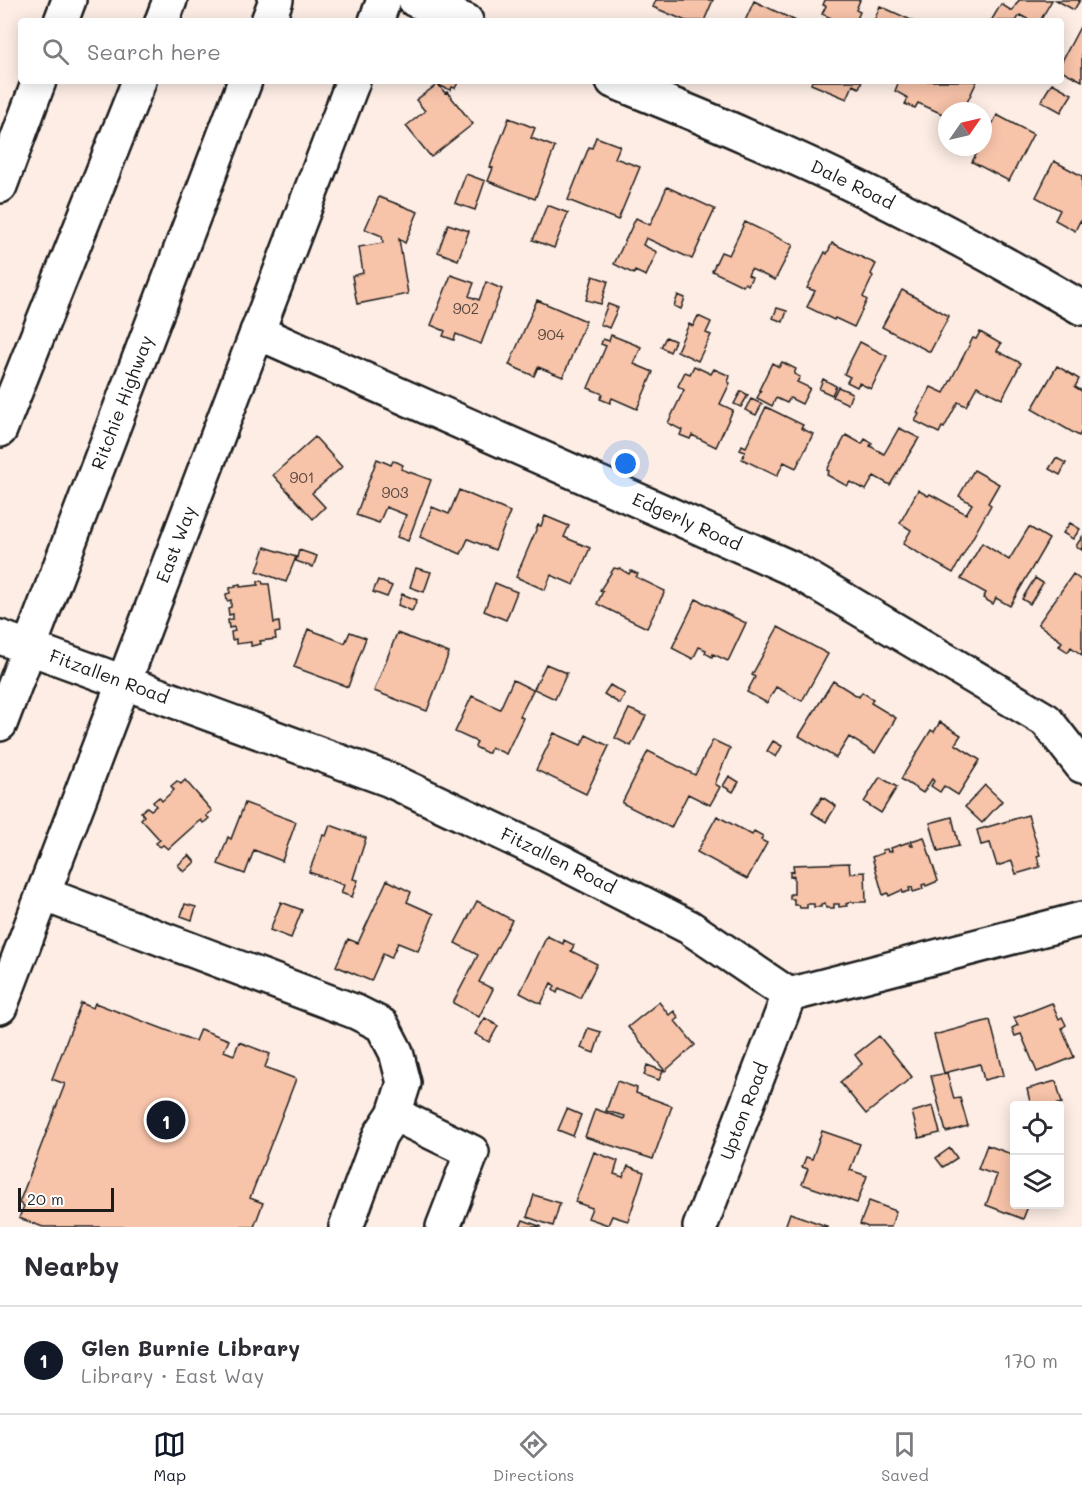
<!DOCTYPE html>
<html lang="en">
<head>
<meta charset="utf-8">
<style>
  :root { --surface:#fff; --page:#f7f7f7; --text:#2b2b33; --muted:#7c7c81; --line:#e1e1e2; --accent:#111827 }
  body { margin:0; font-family:Mali,sans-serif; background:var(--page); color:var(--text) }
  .controls { position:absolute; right:18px; bottom:18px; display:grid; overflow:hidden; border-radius:6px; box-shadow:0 3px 15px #0003 }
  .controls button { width:54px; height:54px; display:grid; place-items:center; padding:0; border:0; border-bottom:2px solid var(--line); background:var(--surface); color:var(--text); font:30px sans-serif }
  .compass { position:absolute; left:938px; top:102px; width:54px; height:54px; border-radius:50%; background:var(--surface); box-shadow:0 3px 15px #0003; rotate:56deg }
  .scale { position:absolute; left:18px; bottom:15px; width:96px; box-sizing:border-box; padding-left:6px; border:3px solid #1c1c1c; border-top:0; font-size:16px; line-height:21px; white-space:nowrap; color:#1c1c1c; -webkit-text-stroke:4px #fff; paint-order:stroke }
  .you { position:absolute; left:626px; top:464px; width:21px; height:21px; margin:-15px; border:4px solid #fff; border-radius:50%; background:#1a73e8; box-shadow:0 0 0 9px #1a73e833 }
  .badge { display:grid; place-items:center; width:39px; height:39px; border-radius:50%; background:var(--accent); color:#fff; font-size:20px; font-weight:700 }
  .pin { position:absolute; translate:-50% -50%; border:3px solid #fff; box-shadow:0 2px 6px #0006 }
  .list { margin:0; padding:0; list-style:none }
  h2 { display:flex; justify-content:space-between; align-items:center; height:78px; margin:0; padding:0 24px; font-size:26px }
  h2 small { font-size:20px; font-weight:400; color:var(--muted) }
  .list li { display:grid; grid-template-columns:39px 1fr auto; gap:18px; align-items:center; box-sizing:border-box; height:108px; padding:0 24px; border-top:2px solid var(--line) }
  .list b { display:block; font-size:22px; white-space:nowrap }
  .list p { margin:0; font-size:20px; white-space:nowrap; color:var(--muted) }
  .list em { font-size:20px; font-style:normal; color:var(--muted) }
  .icon { flex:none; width:33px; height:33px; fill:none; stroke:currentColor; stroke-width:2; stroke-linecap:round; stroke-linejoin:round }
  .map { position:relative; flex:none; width:1082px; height:1227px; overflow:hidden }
  .search { position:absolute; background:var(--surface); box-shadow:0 3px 15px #0003; left:18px; right:18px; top:18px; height:66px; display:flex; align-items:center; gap:15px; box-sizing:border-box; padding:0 21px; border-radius:6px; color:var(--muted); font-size:22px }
  .sheet { height:186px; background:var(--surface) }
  nav { display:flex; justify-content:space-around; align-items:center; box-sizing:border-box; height:84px; border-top:2px solid var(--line); background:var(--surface); font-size:16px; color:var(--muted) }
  nav a { display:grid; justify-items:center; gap:3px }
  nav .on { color:var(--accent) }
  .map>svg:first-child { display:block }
  .building { fill:#f7c3a9; stroke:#1c1c1c; stroke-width:1.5 }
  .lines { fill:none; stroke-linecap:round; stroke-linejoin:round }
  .minor-casing { stroke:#1c1c1c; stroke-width:38 }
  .major-casing { stroke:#1c1c1c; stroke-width:38 }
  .minor { stroke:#fff; stroke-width:33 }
  .major { stroke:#fff; stroke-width:33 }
  .labels { text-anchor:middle; stroke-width:5; stroke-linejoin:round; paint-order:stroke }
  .number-label { font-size:15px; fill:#53463f }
  .street-label { font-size:18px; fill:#1c1c1c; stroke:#fff }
</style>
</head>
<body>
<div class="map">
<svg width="1082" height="1227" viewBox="0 0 1082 1227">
  <rect width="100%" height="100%" fill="#fdede5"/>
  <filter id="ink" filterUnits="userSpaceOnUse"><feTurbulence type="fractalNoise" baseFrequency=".0167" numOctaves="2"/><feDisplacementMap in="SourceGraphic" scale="12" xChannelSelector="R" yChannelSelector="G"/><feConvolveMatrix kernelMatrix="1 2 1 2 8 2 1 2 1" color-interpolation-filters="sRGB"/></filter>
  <g filter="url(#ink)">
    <!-- building -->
    <path class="building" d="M656 0H713L704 21H686L653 7Z
      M825 0H860L856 10 860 12 856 21H838L822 14 826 6 823 5Z
      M1019 0H1052L1040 21H1031L1020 15 1016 21H991L1001 4 1012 11Z
      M1056 0H1080L1074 10Z
      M754 1 796 21H745Z
      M880 6 913 21H874Z
      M1082 23V81L1061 70V63Z
      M443 81H459L455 88 452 87 451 90 440 86Z
      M812 81H862L859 88 853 85 847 99 811 84Z
      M899 81H977L963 111H947V116L918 103 915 108 905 104 908 98 895 91Z
      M1052 83 1072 94 1061 112 1041 101Z
      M438 84 445 93 447 92 473 124 431 157 406 126 425 111 416 100Z
      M997 115 1033 134 1009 181 972 162 980 147H983V142Z
      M509 118 535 128 531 138 555 147 535 199 488 181 493 168 490 167Z
      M596 137 620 146 615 158 640 167 618 220 568 200 589 147 592 148Z
      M1054 161 1082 176V222L1080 221 1075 231 1055 220 1060 210 1036 197Z
      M466 174 485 181 475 210 455 203Z
      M667 187 715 209 692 259 646 238 643 245 657 252 646 276 635 271 634 274 614 264 636 218 650 225Z
      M379 197 418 212 405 243 399 239 408 294 357 304 352 276 363 273 359 247 383 243 382 236 365 229Z
      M547 205 568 213 554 248 533 240Z
      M745 222 793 245 775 280 751 269 748 275 752 277 748 285 745 283 743 286 712 271 721 252 729 255Z
      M448 224 469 231 458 260 438 252Z
      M832 243 876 264 871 274 873 276 863 297 867 300 854 327 835 318 834 320 807 307 815 291 807 288 825 252 827 254Z
      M451 275 474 283 469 296 479 300 486 282 502 289 481 344 456 334 454 340 446 337 443 336 445 331 431 325Z
      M593 276 608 281 601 304 586 300Z
      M902 290 949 316 930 352 882 327Z
      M678 295 685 298 681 309 674 306Z
      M537 300 586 321 563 377 538 367 534 376 509 365Z
      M608 304 618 308 609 328 600 324Z
      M777 308 787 311 783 322 773 318Z
      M698 316 711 322 706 333 711 335 698 361 677 351 689 324 693 326Z
      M980 332 1001 344 997 351 1021 363 1002 399 977 386 966 406 958 402 944 428 942 427 939 433 915 421 919 414 917 413 931 387 944 393 973 338 976 339Z
      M611 335 641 347 634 364 653 372 637 409 612 398 610 403 600 399 603 394 588 388 606 346 601 344 603 339 609 341Z
      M666 337 675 341 670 352 661 347Z
      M860 342 887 356 871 389 859 383 857 387 847 382 850 377 844 374Z
      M782 362 796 369 794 374 800 377 797 382 810 388 802 404 790 398 787 403 776 398 772 406 757 398 761 391 759 390 772 363 779 367Z
      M694 366 711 374 714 369 730 376 728 382 730 383 720 404 733 410 716 447 692 435 690 439 680 435 682 430 668 423 684 390 678 386 685 372 690 374Z
      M1057 366 1079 379 1075 387 1082 391V430L1079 436 1032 409Z
      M823 379 836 386 832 395 819 389Z
      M838 387 852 393 848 404 833 397Z
      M741 391 748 395 741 407 734 404Z
      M751 399 762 404 756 415 745 410Z
      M766 407 803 425 801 428 813 434 796 468 784 462 777 476 742 459 745 452 740 450 742 445 746 447Z
      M899 428 919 438 890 485 874 476 866 490 850 482 847 486 827 475 829 471 827 470 846 435 862 444 865 439 872 443 870 446 884 454Z
      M315 437 342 467 312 493 325 507 313 519 273 475Z
      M1056 458 1066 463 1060 475 1049 469Z
      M377 459 391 465 393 461 397 462 403 465 401 469 431 480 408 541 397 537 406 515 386 507 379 523 356 515Z
      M974 470 999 484 988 503 991 505 953 573 903 544 911 530 900 523 918 490 928 496 930 494 966 514 972 504 959 496Z
      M459 490 510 512 495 550 468 539 461 554 420 537 432 507 449 514Z
      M545 516 569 526 564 537 590 548 574 585 551 575 545 590 516 577 536 530 538 525 541 526Z
      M1070 523 1080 529 1073 539 1063 533Z
      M1029 527 1049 539 1010 606 996 598 993 604 983 598 986 593 961 579 982 543 1009 560Z
      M1082 537V550L1076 546Z
      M265 547 296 557 286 582 257 571Z
      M299 550 317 556 313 567 296 561Z
      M416 568 431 572 424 592 410 587Z
      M614 568 618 569 619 568 629 574 631 571 638 574 636 577 665 591 647 628 597 604 603 591 600 590Z
      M1073 574 1082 581V655L1071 647 1068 652 1059 646 1062 642 1038 624Z
      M1035 578 1043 583 1030 604 1022 599Z
      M378 580 392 586 387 597 373 592Z
      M258 581H262L263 584H269L274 623 279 622 280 632 275 633 276 639 260 641 261 644 251 646V642L236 644V639L232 640 231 632 235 631 234 627 229 628 228 620 233 619V614L229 615 228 608 231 607V600L227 601 226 594 230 593V588L236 587 235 585 240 584V587L258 585Z
      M495 583 517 592 506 620 484 611Z
      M402 594 417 600 412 611 398 605Z
      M696 599 746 623 728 661 713 654 712 657 705 653 706 650 699 647 693 659 672 648Z
      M778 627 828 654 802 701 776 687 767 703 747 692 755 677 752 675Z
      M308 629 345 643 350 632 366 638 348 687 294 667Z
      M397 633 449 653 427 711 374 691Z
      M546 664 567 673 555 699 534 689Z
      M513 680 533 690 520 716 523 718 506 754 491 747 489 753H487L475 747 477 742 455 732 472 696 500 709Z
      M833 681 859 697 862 692 873 699 871 703 896 718 875 753 849 737 836 758 799 736Z
      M610 685 625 694 620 704 604 694Z
      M629 709 646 716 631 746 615 738Z
      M940 722 961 735 955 744 980 760 958 795 944 786 940 792 931 786 934 781 932 779 923 793 901 779 931 730 934 732Z
      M554 733 581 745 586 735 609 746 586 794 536 770Z
      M713 740 730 748 715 784 720 787 710 805 688 794 671 828 622 803 648 751 695 775Z
      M773 741 782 746 776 757 767 751Z
      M729 776 739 782 733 792 723 786Z
      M880 777 897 787 881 813 864 802Z
      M185 780 212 811 206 816 209 818 206 821 203 823 201 820 198 822 168 849 163 845 160 847 156 843 160 840 141 819 144 816 141 812 147 807 151 810 156 806 153 802 159 797 162 801 174 790 171 786 177 781 181 784Z
      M985 785 1002 801 982 823 965 807Z
      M822 797 836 806 826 822 812 813Z
      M245 803 296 822 282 861 254 850 245 874 218 864 228 837 231 839Z
      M1028 815 1040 855 1037 856 1040 867 1016 874 1012 861 997 866 990 843 981 845 977 830Z
      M717 816 752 835 754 831 763 836 761 840 767 843 747 879 697 852Z
      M952 817 959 846 938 851 930 823Z
      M330 825 366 838 353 879 358 880 352 897 341 893 344 885 309 872 323 835 326 836Z
      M924 837 938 881 926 886 925 884 922 885 923 889 913 892 912 887 909 888 910 891 903 893 902 890 889 896 888 893 883 895 872 857 883 853 882 850 887 849 888 852 892 851 891 848 909 842 911 846H913L911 841Z
      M189 855 195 862 184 872 178 865Z
      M849 863 850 873 865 872 866 902H851L846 904 847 906 839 907V904H834V908H826L825 903 821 904V907H814V904H807V908H800L799 905H794V899H790V894H794V876L790 877V872L794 871 793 865Z
      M387 880 411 892 407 902 434 914 418 951 398 943 391 958 383 954 371 981 336 966 348 939 358 943Z
      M477 901 512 920 479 982 493 989 479 1017 453 1003 478 955 455 943Z
      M281 902 302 910 291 938 270 930Z
      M185 904 196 907 192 920 181 916Z
      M547 936 563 944 564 940 574 945 571 951 597 964 580 998 559 988 557 993 553 990 555 986 551 983 541 1004 520 993Z
      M659 1002 669 1015 674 1011 679 1018 675 1021 695 1045 665 1071 628 1027Z
      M81 1003 93 1008 95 1003 195 1041 200 1029 229 1040 224 1051 234 1055 239 1042 270 1054 265 1067 296 1079 250 1198 263 1203 254 1227H43L19 1218 24 1206 19 1203 65 1084 52 1079Z
      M1052 1003 1059 1019 1062 1017 1066 1025 1062 1028 1074 1057 1037 1072 1021 1034 1015 1036 1012 1028 1018 1025 1014 1018Z
      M485 1018 498 1026 489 1042 475 1034Z
      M990 1020 1004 1075 984 1080 980 1064 944 1073 934 1035Z
      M588 1028 601 1032 594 1053 581 1048Z
      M879 1036 912 1077 866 1114 840 1082 862 1064 855 1055Z
      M647 1065 663 1071 659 1080 644 1075Z
      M947 1073 954 1099 960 1098 968 1126 946 1132 931 1076Z
      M617 1081 637 1088 636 1093 672 1106 653 1159 585 1137 595 1109 624 1119 625 1116 606 1111Z
      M1056 1081 1062 1103 1052 1106H1031L1027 1089Z
      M933 1106 940 1133 919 1138 912 1112Z
      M567 1109 581 1115 573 1136 558 1130Z
      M822 1131 860 1144 850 1170 867 1176 857 1203 802 1184 808 1169 802 1167 803 1165 806 1157 812 1159Z
      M987 1145 1014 1155V1204H1029L1023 1219 986 1205 997 1175 978 1169Z
      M950 1148 957 1158 943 1167 936 1158Z
      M594 1152 618 1161 614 1174 623 1177 628 1166 644 1172 628 1221 612 1216 608 1225 588 1218 592 1208 575 1202Z
      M534 1195 560 1203 553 1226 527 1217Z
      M869 1201 896 1211 891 1227H868L860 1224Z
      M790 1213 829 1227H785Z
      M523 1220 542 1227H520Z"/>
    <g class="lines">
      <!-- minor casing -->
      <g class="minor-casing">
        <g id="minor">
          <path d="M415 0 466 21"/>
          <path d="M61 21 69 0"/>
          <path d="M376 21 384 0"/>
          <path id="s1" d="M613 81C658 99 704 117 748 137 863 186 974 245 1082 308"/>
          <path d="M0 186 39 81"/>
          <path id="s2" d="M257 332 791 568 1046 720 1082 766"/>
          <path id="s3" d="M0 637 390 780 540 851 689 927 789 995 1082 919"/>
          <path d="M43 894 356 1012 382 1025 396 1052 404 1083 394 1114 380 1135 346 1227"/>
          <path id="s4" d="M0 1007 353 81"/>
          <path d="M394 1114 472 1152 443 1227"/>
          <path id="s5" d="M700 1227 789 995"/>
        </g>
      </g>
      <!-- major casing -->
      <g class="major-casing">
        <g id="major">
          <path d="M162 21 170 0"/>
          <path d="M268 21 276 0"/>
          <path d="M0 430 139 81"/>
          <path id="s6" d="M0 724 245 81"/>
        </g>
      </g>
      <!-- minor -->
      <use href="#minor" class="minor"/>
      <!-- major -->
      <use href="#major" class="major"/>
    </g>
  </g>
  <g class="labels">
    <!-- number labels -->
    <g class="number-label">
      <text x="466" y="314">902</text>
      <text x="551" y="340">904</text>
      <text x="302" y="483">901</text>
      <text x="395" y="498">903</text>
    </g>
    <!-- street labels -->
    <g class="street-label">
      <text dy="6" stroke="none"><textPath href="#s1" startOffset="261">Dale Road</textPath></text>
      <text dy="6" stroke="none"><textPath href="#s6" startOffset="344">Ritchie Highway</textPath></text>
      <text dy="6" stroke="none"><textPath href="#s2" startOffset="470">Edgerly Road</textPath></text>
      <text dy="6" stroke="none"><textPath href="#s4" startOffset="495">East Way</textPath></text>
      <text dy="6" stroke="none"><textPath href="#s3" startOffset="116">Fitzallen Road</textPath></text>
      <text dy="6" stroke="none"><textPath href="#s3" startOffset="602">Fitzallen Road</textPath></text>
      <text dy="6" stroke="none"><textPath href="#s5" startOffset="124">Upton Road</textPath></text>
    </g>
  </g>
</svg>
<div class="controls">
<button><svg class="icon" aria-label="locate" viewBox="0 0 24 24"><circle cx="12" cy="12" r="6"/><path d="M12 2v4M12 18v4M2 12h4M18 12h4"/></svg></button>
<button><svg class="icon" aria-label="layers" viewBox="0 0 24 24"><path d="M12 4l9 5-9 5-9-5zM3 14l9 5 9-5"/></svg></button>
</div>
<svg class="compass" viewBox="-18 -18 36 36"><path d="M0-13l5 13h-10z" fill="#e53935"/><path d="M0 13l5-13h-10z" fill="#7c7c81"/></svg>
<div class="scale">20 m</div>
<div class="you"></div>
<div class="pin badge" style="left:166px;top:1120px">1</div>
<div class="search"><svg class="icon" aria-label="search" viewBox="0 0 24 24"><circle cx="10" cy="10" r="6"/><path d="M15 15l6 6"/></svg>Search here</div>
</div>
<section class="sheet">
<h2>Nearby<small></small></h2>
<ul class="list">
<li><span class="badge">1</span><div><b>Glen Burnie Library</b><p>Library · East Way</p></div><em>170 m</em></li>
</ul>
</section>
<nav>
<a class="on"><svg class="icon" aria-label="map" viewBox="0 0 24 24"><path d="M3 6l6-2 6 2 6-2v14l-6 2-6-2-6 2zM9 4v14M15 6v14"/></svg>Map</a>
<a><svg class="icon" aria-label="directions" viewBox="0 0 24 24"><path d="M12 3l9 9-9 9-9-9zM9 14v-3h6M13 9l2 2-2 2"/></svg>Directions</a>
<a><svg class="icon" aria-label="saved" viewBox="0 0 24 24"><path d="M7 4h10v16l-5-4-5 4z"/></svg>Saved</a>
</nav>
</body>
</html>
